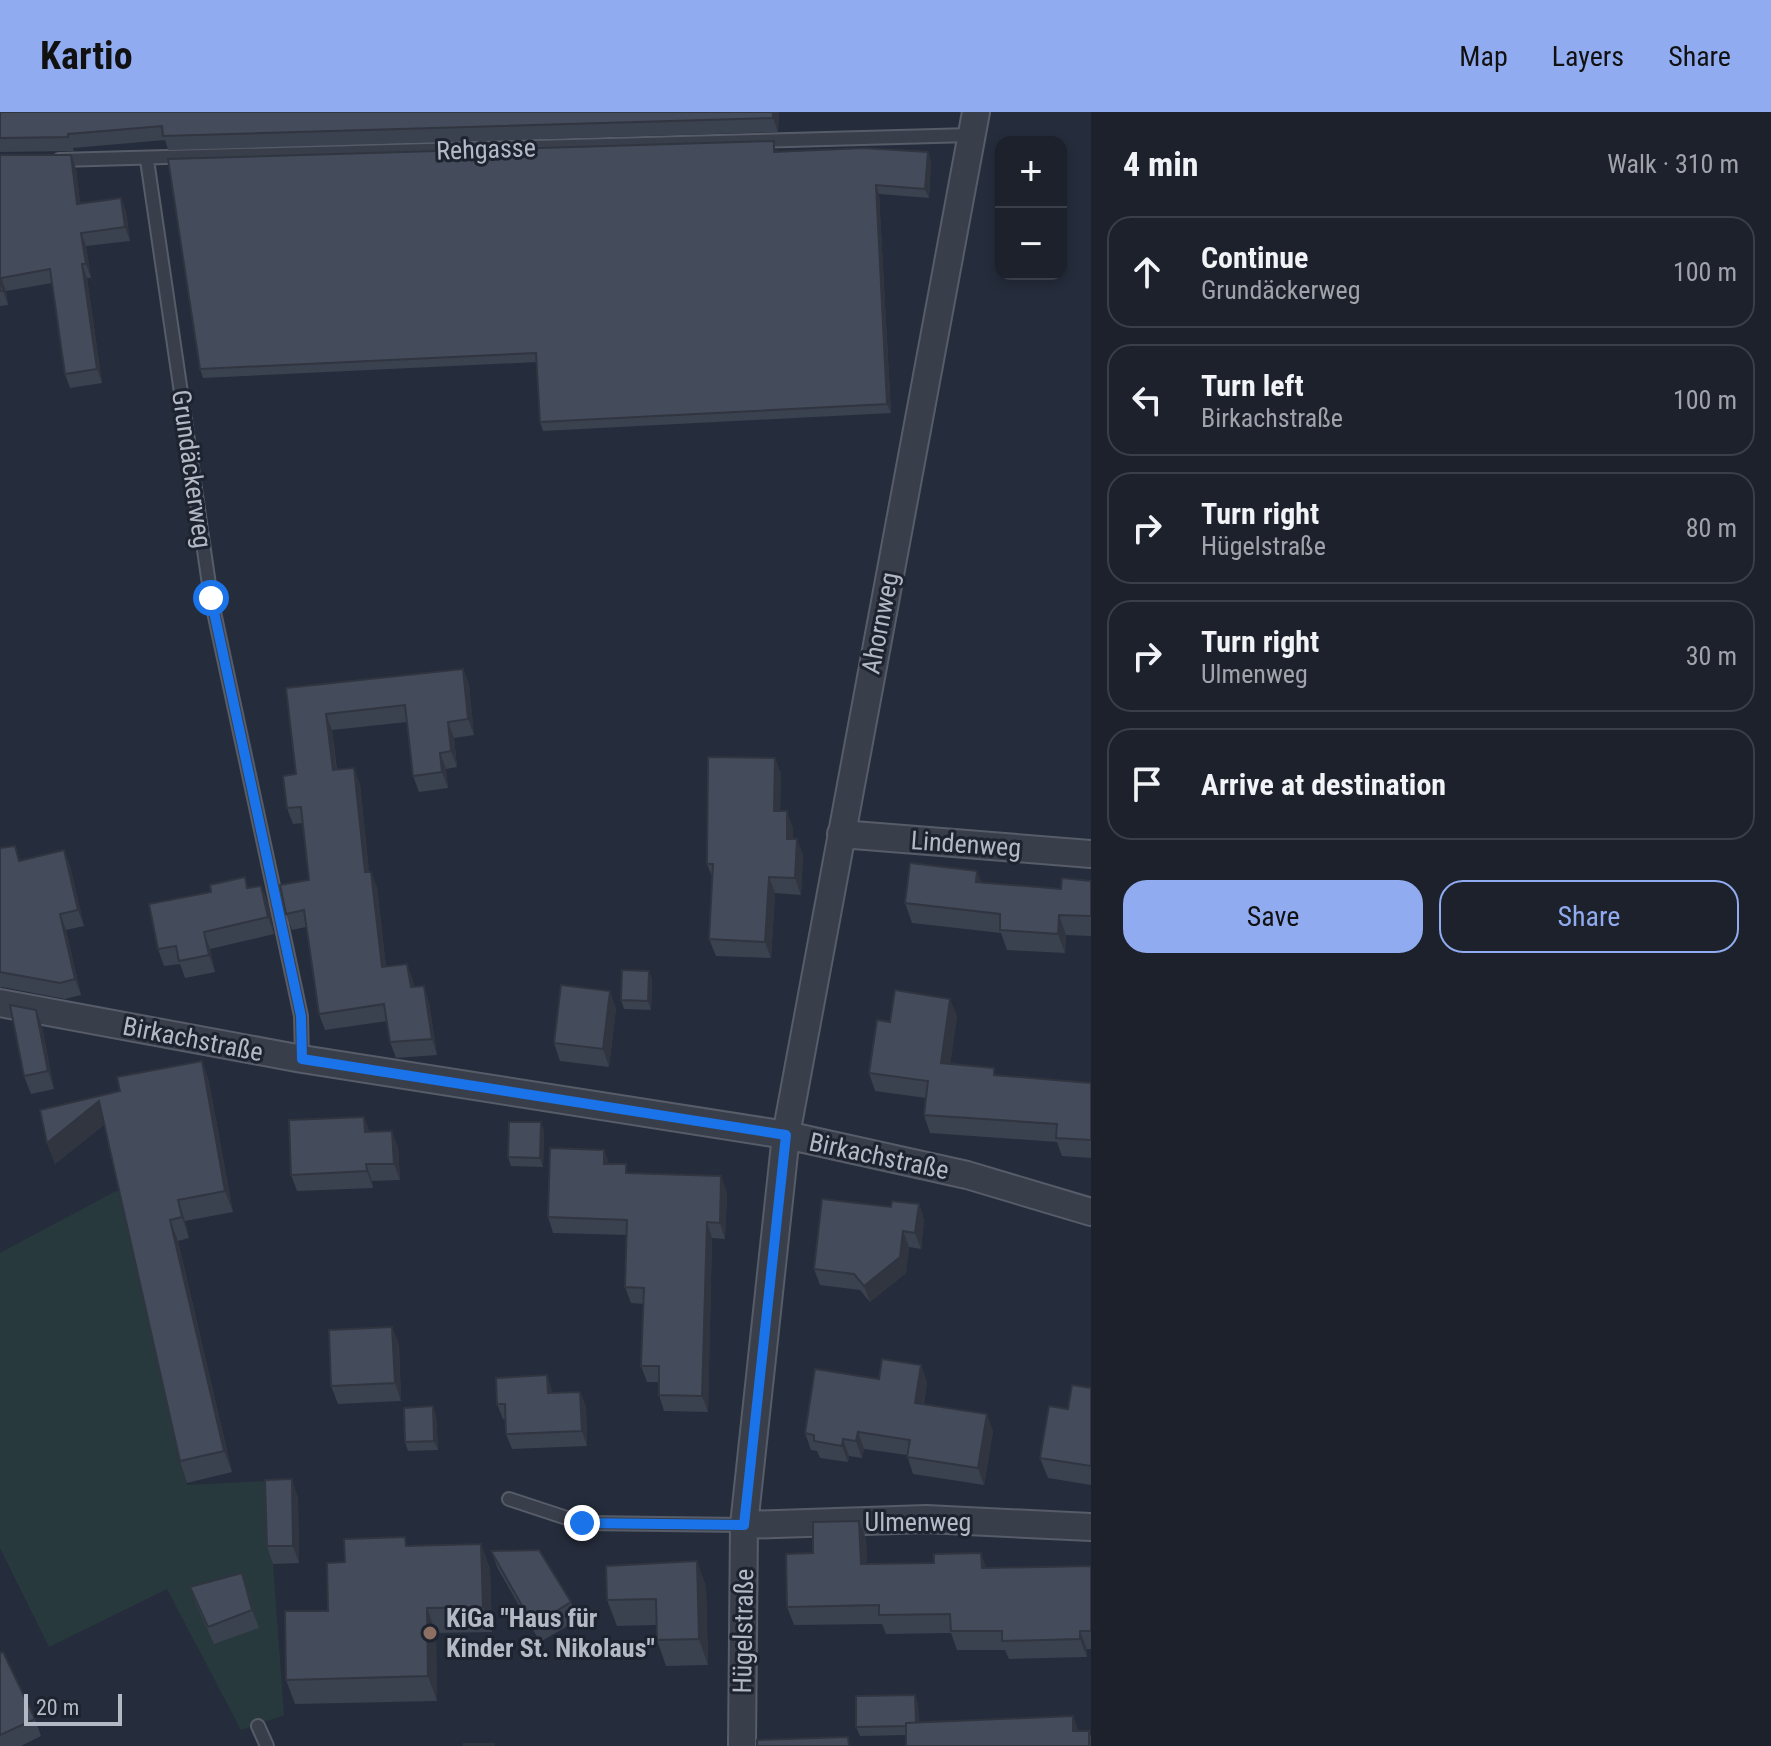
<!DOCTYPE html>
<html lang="en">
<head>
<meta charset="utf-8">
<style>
  :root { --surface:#1c212c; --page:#252934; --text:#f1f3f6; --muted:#a0a3a9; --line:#3a3e48; --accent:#90abef }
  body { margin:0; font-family:"Roboto Condensed",sans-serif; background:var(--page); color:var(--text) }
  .controls { position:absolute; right:24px; top:24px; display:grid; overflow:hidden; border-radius:16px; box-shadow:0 4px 12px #0003 }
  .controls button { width:72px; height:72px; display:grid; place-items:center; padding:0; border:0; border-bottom:2px solid var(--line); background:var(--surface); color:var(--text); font:40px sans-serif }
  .scale { position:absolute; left:24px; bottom:20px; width:98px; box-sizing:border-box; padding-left:8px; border:4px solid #b4b9c6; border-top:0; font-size:22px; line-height:28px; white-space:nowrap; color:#b4b9c6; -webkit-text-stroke:6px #1e2330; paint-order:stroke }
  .stop { position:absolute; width:24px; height:24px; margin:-18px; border:6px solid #1a73e8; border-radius:50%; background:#fff }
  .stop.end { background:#1a73e8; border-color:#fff; box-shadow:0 2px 8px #0008 }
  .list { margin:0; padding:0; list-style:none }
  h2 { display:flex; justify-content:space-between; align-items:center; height:104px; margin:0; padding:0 32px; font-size:34px }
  h2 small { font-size:26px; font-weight:400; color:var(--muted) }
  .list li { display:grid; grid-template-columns:52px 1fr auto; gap:24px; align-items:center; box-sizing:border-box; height:112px; margin:0 16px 16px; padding:0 16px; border:2px solid var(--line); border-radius:24px }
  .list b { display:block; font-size:30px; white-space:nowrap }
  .list p { margin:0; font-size:26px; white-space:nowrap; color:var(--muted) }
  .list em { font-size:26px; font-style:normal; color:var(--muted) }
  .actions { display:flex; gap:16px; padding:24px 32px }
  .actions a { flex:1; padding:18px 0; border:2px solid var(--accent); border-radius:24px; text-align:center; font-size:28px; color:var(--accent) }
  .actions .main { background:var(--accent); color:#111 }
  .icon { flex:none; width:44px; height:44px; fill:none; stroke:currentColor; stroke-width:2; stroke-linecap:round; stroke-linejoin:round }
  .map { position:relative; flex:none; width:1091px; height:1634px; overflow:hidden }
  header { display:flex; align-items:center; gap:48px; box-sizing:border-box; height:112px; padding:0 40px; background:var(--accent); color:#111 }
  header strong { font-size:38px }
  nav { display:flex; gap:44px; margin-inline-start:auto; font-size:28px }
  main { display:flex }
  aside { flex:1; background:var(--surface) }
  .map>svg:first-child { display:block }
  .green { fill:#28393d }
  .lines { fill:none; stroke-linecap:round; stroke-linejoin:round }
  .lane-casing { stroke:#575c69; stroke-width:16 }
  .street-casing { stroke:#575c69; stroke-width:30 }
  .lane { stroke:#393e4b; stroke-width:12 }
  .street { stroke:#393e4b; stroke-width:26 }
  .wall { fill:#3a414f }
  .shaded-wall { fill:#303540 }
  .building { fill:#444c5c; stroke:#303540; stroke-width:2 }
  .route { stroke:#1a73e8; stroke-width:10 }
  .education-dot { fill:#8d6e63; stroke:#1e2330; stroke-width:3 }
  .labels { text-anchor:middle; stroke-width:6; stroke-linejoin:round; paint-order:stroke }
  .street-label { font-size:26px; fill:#b4b9c6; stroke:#1e2330 }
  .poi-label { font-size:26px; font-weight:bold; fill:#b4b9c6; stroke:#1e2330; text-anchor:start }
</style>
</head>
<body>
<header>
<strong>Kartio</strong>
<nav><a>Map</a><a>Layers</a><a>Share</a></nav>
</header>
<main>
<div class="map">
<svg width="1091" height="1634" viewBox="0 0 1091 1634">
  <rect width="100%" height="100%" fill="#252c3b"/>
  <!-- green -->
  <path class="green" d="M118 1078 187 1373 267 1369 284 1603 241 1618 167 1477 49 1535 0 1436V1141Z"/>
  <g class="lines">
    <!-- lane casing -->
    <g class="lane-casing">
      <path id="lane" d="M59 48 971 23
        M147 48 211 486 301 904 302 947
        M509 1387 582 1411 744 1413
        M258 1614 267 1634"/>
    </g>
    <!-- street casing -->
    <g class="street-casing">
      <path id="street" d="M841 722 1091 742
        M0 891 302 947 786 1023 967 1063 1091 1100
        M744 1413 926 1407 1091 1415
        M742 1634 744 1413 786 1023 976 0"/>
    </g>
    <!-- lane -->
    <use href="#lane" class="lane"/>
    <!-- street -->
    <use href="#street" class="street"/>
  </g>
  <!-- wall -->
  <path class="wall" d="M0 0H779L778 20 168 38 165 28 73 36 74 39 0 40Z
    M777 38V40L931 49 929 86 879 82 891 301 543 319 540 310 537 250 203 266 200 257Z
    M0 43H71L76 57 80 91 121 86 126 100 130 129 86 134 91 166H87L102 271 70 276 65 262 52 171 6 179 8 193 0 194Z
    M463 557 469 573 474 623 454 626 457 655 446 657 448 676 419 680 413 664 407 610 332 618 337 658 360 672 369 760 377 775 386 855 413 868 414 875 429 890 437 943 396 946 390 930 387 909 325 918 319 902 306 815 292 818 286 802 309 768 303 711 293 712 287 696 296 662 286 576Z
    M775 646 781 662 780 699 793 716V727H797L803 744 801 783 775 781 771 846 716 844 709 827 713 767 707 752Z
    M0 736 21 748 64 738 70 754 84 814 66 818 81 883 65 887 2 875 0 876Z
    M977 759 981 771 1061 777 1091 769V824L1066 823 1065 841 1007 838 1001 821 912 811 905 791Z
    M261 774 268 791 274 822 210 837 215 860 185 866 180 852 164 854 158 837 249 776Z
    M649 859 652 868 651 898 624 897 621 888Z
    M950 887 957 905 950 952 997 963 1091 971V1046L1062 1044 1057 1030 930 1021 924 1003 926 986 875 979 869 961 890 910Z
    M616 896 609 955 560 949 554 931Z
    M36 898 42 915 54 977 31 982 24 964Z
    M202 949 209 970 233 1100 185 1109 189 1126 178 1129 232 1360 187 1371 180 1349 105 1012 55 1052 47 1031 120 979Z
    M364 1005 369 1019 398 1035 400 1068 372 1069 373 1076 297 1079 291 1063Z
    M544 1019 543 1055 511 1054 508 1045Z
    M604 1038 609 1052 630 1061 727 1080 725 1127 712 1126 708 1300 664 1299 659 1283V1270H647L641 1254 644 1192 631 1191 625 1175 627 1123 553 1121 548 1105Z
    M919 1092 924 1108 921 1137 909 1135 906 1161 870 1190 860 1178 820 1173 814 1157 891 1095Z
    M392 1215 399 1233 401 1289 338 1292 331 1274Z
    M921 1253 927 1270 924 1292 993 1319 984 1373 913 1362 907 1343 864 1337 862 1346 849 1344 848 1350 820 1346 817 1339 811 1338 805 1321 879 1267Z
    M547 1263 552 1281 580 1280 586 1295 587 1334 512 1337 506 1322 505 1307H503L497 1292Z
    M1091 1276V1373L1048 1366 1040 1346Z
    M436 1303 438 1338 408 1339 405 1330Z
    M298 1385 299 1451 273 1452 267 1434Z
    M859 1409 866 1427 867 1452 987 1456 1091 1454V1537H1087V1545L1009 1547 1005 1538H957L951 1521 886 1522 882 1512 794 1513 787 1495 813 1441Z
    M481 1432 490 1457 492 1520 436 1521 437 1589 295 1592 286 1568 328 1499 345 1450 408 1434Z
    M491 1439 571 1490 578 1508 540 1530 498 1457Z
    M697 1449 706 1475 708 1553 666 1554 657 1528 656 1513 617 1514 607 1488Z
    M190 1475 248 1478 259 1516 214 1532 196 1492Z
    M0 1541 35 1607 41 1624 21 1634H0Z
    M915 1583 918 1592 919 1611 1073 1604 1078 1619H1089L1091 1625V1634L906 1623 860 1624 856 1615Z"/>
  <!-- shaded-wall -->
  <path class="shaded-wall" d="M773 0H779L778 20 773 6Z
    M928 40 931 49 929 86 925 77Z
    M71 43 76 57 82 106 77 92Z
    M876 73 879 82 891 301 887 292Z
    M121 86 126 100 130 129 125 115Z
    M81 121 86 134 91 166 86 152Z
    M82 152 87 166 102 271 97 257Z
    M1 166 6 179 8 193 3 179Z
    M463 557 469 573 474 623 468 607Z
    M326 602 332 618 338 674 333 658Z
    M448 610 454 626 457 655 451 639Z
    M440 641 446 657 448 676 442 660Z
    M775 646 781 662 780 716 774 699Z
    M354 656 360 672 371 776 365 760Z
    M787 699 793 716V744L787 727Z
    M797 727 803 744 801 783 795 766Z
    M64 738 70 754 84 814 78 798Z
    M977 759 984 779 976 770Z
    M371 760 377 775 388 871 382 855Z
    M769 765 775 781 771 846 765 830Z
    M261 774 268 791 274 822 268 805Z
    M60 802 66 818 81 883 75 867Z
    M1059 803 1066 823 1065 841 1058 822Z
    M204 820 210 837 215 860 209 843Z
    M407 852 413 868 417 891 411 875Z
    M649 859 652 868 651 898 648 889Z
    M424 874 429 890 437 943 432 927Z
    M610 879 616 896 609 955 603 937Z
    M950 887 957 905 948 969 941 951Z
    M36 898 42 915 54 977 48 959Z
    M202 949 209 970 233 1100 225 1079Z
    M99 989 107 1010 55 1052 47 1031Z
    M364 1005 370 1022 365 1020Z
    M541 1010 544 1019 543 1055 540 1046Z
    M392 1019 398 1035 400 1068 394 1052Z
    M604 1038 610 1054 604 1052Z
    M366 1052 372 1069 373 1076 367 1059Z
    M721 1064 727 1080 725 1127 720 1111Z
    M178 1088 185 1109 189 1126 182 1105Z
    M919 1092 924 1108 921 1137 915 1121Z
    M170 1108 178 1129 232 1360 224 1339Z
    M707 1110 712 1126 708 1300 702 1284Z
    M903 1119 909 1135 906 1161 870 1190 864 1174Z
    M392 1215 399 1233 401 1289 395 1271Z
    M921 1253 927 1270 921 1308 915 1291Z
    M547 1263 552 1278 553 1296 548 1281Z
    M580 1280 586 1295 587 1334 582 1319Z
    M433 1294 436 1303 438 1338 434 1329Z
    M987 1302 993 1319 984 1373 978 1356Z
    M858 1320 864 1337 862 1346 856 1329Z
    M843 1327 849 1344 848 1350 842 1334Z
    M292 1367 298 1385 299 1451 293 1434Z
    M859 1409 866 1427 868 1471 861 1452Z
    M481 1432 490 1457 492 1520 483 1495Z
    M981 1441 988 1460 982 1456Z
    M697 1449 706 1475 708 1553 699 1527Z
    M242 1461 248 1478 259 1516 252 1498Z
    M427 1496 436 1521 437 1589 428 1564Z
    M1080 1519 1087 1537V1545L1080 1527Z
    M915 1583 918 1592 919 1623 916 1614Z
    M1073 1604 1079 1620 1073 1619Z"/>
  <!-- building -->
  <path class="building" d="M0 0H773V6L163 24 162 14 68 22V25L0 26Z
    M774 29V40L864 36 928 40 925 77 876 73 887 292 540 310 536 241 200 257 168 47Z
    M0 43H71L77 92 121 86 125 115 81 121 86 152H82L97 257 65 262 50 157 1 166 3 179H0Z
    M463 557 468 607 448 610 451 639 440 641 442 660 413 664 405 593 326 602 333 658 354 656 365 760H371L382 855 407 852 411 875 424 874 432 927 390 930 384 892 319 902 304 798 286 802 280 773 309 768 301 695 287 696 283 664 296 662 286 576Z
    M708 645 775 646 774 699H787V727H797L795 766 769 765 765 830 709 827 713 752H707Z
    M15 734 19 749 64 738 78 798 60 802 75 867 60 871 0 860V736Z
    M910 751 977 759 976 770 1061 777 1062 766 1091 769V804L1059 803 1058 822 1000 818V802L905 791Z
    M245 765 247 776 261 774 268 805 204 820 209 843 179 849 176 834 158 837 149 792 211 780 210 773Z
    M622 858 649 859 648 889 621 888Z
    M561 873 610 879 603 937 554 931Z
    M895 878 950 887 941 951 994 956V963L1091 971V1028L1056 1026 1057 1012 924 1003 928 969 869 961 877 908 890 910Z
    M10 893 36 898 48 959 24 964Z
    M202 949 225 1079 178 1088 182 1105 170 1108 224 1339 180 1349 99 989 47 1031 40 998 120 979 117 965Z
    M364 1005 365 1020 392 1019 394 1052H366L367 1059 291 1063 289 1008Z
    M509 1010H541L540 1046 508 1045Z
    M550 1036 604 1038V1052H626V1061L721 1064 720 1111 707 1110 702 1284 659 1283V1254H641L644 1176 625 1175 627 1108 548 1105Z
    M822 1087 891 1095 892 1089 919 1092 915 1121 903 1119 900 1145 864 1174 854 1162 814 1157Z
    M392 1215 395 1271 331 1274 329 1218Z
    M882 1247 921 1253 915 1291 987 1302 978 1356 907 1345 910 1328 858 1320 856 1329 843 1327 842 1334 814 1329V1323L805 1321 815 1257 879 1267Z
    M547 1263 548 1281 580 1280 582 1319 506 1322 505 1292H497L496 1266Z
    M1072 1273 1091 1276V1354L1040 1346 1049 1294 1068 1297Z
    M433 1294 434 1329 405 1330 404 1296Z
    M292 1367 293 1434H267L265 1368Z
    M859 1409 861 1452 934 1451V1442L981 1441 982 1456 1091 1454V1519H1080V1527L1002 1529V1519H951L950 1502 879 1503V1493L787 1495 786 1442 813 1441V1410Z
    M405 1425 406 1434 481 1432 483 1495 427 1496 428 1564 286 1568 285 1499H328L327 1451 345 1450 344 1427Z
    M539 1438 571 1490 533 1513 491 1439Z
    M697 1449 699 1527 657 1528 656 1487 607 1488 606 1454Z
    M242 1461 252 1498 208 1515 190 1475Z
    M3 1540 35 1607 0 1623V1541Z
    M915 1583 916 1611H906V1614L856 1615V1584Z
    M1073 1604V1619H1089V1634H906V1611Z
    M848 1625 849 1634H757V1628Z
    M464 1632H494V1634H464Z"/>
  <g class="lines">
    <!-- route -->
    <path class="route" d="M211 486 301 904 302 947 786 1023 744 1413 582 1411"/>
  </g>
  <!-- markers -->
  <circle class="education-dot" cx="430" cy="1521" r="8"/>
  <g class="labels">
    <!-- street labels -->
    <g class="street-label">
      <text transform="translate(486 37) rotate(-2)" y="9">Rehgasse</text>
      <text transform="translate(192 357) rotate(82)" y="9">Grundäckerweg</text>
      <text transform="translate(880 511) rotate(-79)" y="9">Ahornweg</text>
      <text transform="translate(966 732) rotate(4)" y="9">Lindenweg</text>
      <text transform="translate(193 927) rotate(11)" y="9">Birkachstraße</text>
      <text transform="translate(879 1044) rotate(12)" y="9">Birkachstraße</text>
      <text x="918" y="1419">Ulmenweg</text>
      <text transform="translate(743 1519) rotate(-89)" y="9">Hügelstraße</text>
    </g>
    <!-- poi labels -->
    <g class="poi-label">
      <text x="446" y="1515">KiGa "Haus für<tspan x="446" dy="30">Kinder St. Nikolaus"</tspan></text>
    </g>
  </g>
</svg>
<div class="controls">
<button>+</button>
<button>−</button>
</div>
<div class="scale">20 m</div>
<div class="stop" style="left:211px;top:486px"></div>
<div class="stop end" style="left:582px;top:1411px"></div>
</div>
<aside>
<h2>4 min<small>Walk · 310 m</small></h2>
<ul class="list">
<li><svg class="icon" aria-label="ahead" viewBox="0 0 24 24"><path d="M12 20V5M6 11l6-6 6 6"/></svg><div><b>Continue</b><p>Grundäckerweg</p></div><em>100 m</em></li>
<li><svg class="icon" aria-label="left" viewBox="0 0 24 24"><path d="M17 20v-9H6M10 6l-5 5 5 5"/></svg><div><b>Turn left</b><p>Birkachstraße</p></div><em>100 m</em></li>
<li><svg class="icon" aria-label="right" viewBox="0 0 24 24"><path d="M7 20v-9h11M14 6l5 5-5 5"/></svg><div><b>Turn right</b><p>Hügelstraße</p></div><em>80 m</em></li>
<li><svg class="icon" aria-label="right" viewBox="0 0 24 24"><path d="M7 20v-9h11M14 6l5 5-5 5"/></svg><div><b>Turn right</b><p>Ulmenweg</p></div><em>30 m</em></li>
<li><svg class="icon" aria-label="arrive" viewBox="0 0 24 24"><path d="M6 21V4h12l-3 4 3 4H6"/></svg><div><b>Arrive at destination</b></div></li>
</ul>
<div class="actions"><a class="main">Save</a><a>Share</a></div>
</aside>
</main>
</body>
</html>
